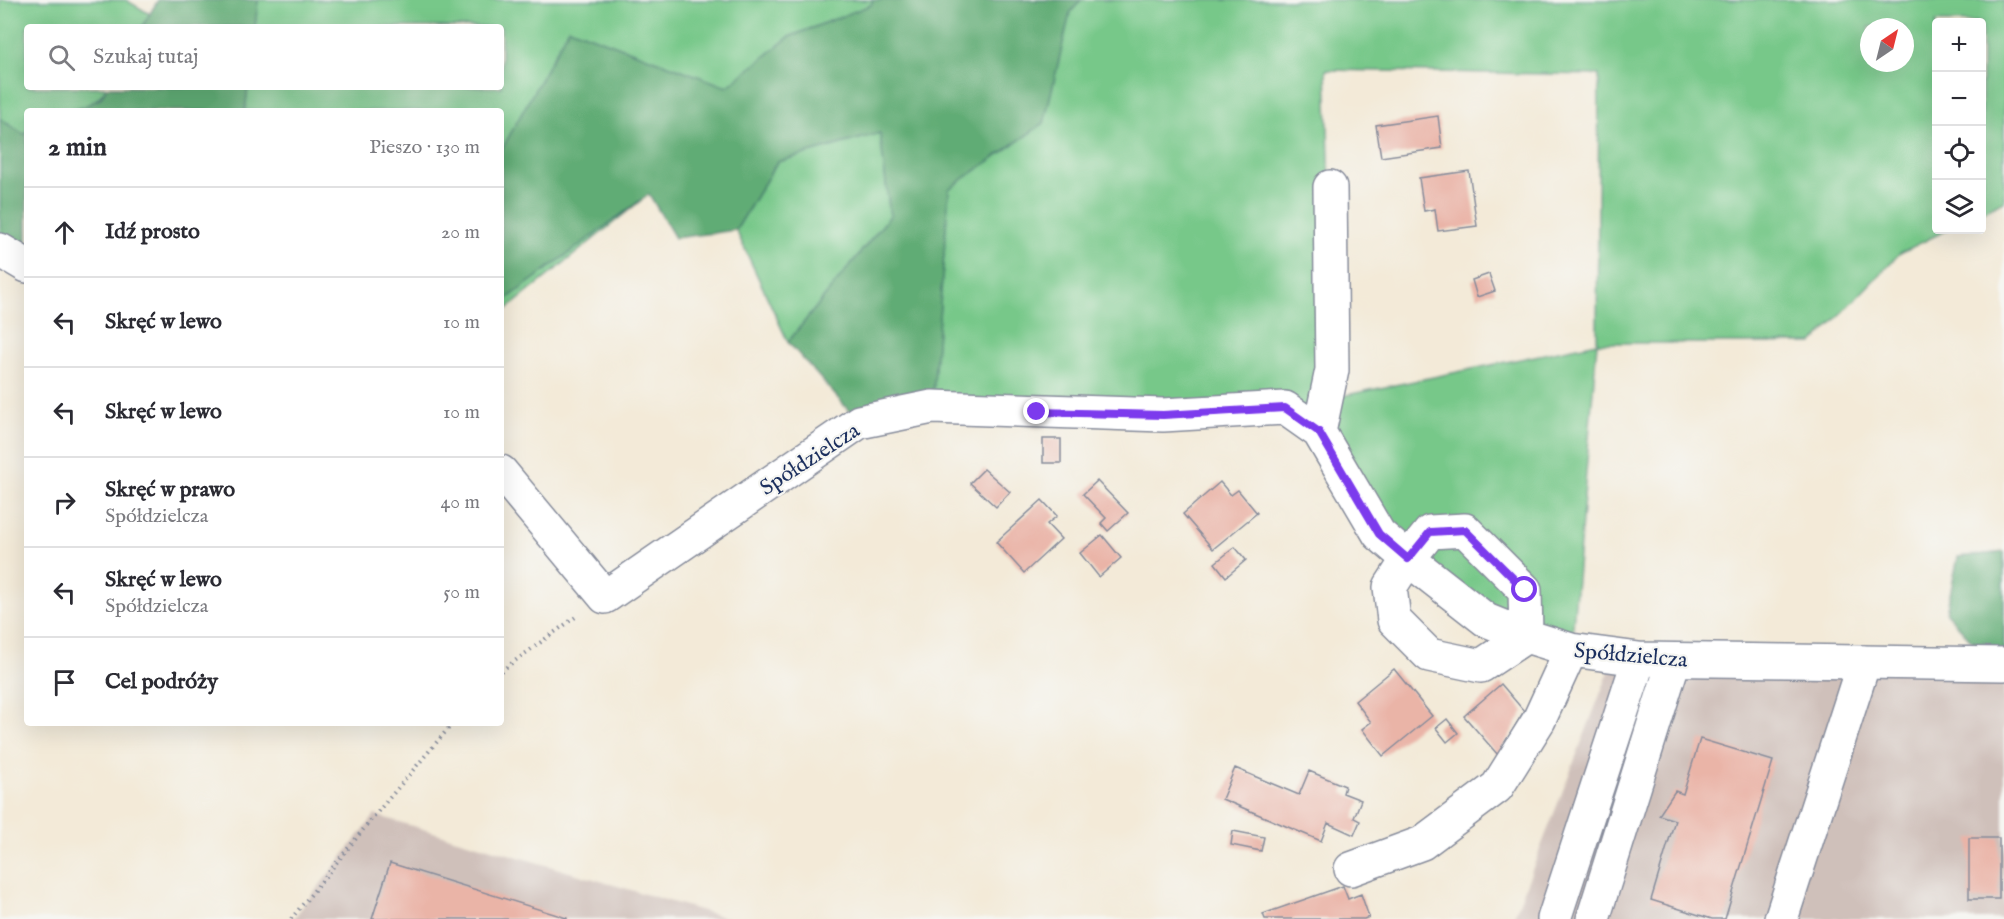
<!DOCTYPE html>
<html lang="pl">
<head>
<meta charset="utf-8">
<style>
  :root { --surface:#fff; --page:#f2f2f3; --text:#2b2b33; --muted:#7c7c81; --line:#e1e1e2 }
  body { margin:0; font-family:"IM FELL English",serif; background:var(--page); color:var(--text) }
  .controls { position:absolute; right:18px; top:18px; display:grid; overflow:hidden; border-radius:6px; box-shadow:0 6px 24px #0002 }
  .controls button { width:54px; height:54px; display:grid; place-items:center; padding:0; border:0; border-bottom:2px solid var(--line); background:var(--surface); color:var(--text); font:30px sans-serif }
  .compass { position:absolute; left:1860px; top:18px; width:54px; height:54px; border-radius:50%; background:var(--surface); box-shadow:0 6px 24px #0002; rotate:35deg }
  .stop { position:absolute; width:18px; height:18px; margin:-14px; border:4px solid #7c3aed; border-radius:50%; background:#fff }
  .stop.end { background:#7c3aed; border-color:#fff; box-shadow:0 2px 6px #0008 }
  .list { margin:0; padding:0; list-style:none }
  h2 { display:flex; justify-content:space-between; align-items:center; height:78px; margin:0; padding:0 24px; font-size:26px }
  h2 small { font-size:20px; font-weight:400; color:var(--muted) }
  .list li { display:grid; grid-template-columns:39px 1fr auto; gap:18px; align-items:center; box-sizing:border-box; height:90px; padding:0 24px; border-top:2px solid var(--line) }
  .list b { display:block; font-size:22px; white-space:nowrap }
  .list p { margin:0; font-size:20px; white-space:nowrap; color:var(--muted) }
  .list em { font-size:20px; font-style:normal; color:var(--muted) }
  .icon { flex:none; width:33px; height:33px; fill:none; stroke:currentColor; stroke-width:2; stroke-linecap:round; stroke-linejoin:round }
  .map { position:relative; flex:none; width:2004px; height:919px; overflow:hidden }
  .search { position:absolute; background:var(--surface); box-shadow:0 6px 24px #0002; left:24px; top:24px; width:480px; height:66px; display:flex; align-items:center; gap:15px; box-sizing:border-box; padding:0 21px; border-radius:6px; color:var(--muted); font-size:22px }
  .panel { position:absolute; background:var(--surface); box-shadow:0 6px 24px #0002; left:24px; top:108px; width:480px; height:618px; border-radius:6px }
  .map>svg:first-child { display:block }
  .industrial { fill:#cfc0ba }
  .green { fill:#77c889; stroke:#497c74; stroke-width:1.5; fill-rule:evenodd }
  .forest { fill:#61ac75; stroke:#3e6e6a; stroke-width:1.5 }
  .building { fill:#eab4a7 }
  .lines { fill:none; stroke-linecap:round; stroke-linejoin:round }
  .minor-casing { stroke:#878c9b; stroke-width:36 }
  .path { stroke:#878c9b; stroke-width:4; stroke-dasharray:1.5 4.5; stroke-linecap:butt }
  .minor { stroke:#fff; stroke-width:33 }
  .route { stroke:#7c3aed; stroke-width:8 }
  .labels { text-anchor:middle; stroke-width:4.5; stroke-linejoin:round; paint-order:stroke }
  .street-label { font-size:22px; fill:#1b2f5e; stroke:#f6f6f2 }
</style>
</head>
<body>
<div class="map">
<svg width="2004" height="919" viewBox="0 0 2004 919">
  <rect width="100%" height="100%" fill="#f6f6f2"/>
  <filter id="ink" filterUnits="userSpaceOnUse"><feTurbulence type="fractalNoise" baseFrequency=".0167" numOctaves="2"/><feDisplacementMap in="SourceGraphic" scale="12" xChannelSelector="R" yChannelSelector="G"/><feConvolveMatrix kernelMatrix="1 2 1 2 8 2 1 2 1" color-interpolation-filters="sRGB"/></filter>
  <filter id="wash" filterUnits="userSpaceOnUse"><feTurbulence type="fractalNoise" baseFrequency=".008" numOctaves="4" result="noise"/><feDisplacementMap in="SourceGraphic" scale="24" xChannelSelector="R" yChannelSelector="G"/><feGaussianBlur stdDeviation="1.35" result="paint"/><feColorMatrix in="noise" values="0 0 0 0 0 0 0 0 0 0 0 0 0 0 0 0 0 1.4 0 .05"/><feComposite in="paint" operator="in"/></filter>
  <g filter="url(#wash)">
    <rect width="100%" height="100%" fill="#f3ead8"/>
    <!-- industrial -->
    <path class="industrial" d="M1615 656 2004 664V919H1513Z
      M375 815 730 919H293Z"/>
    <!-- green -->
    <path class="green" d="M0 0H126L150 14 142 27H27V87H107C90 116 57 111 27 111V133L23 134 0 119Z
      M258 0H873L871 5 789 37 727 87 569 28 501 151V111H245L248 87H501V27H255Z
      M1081 0H2004V201L1982 212V22H1936V230H1947L1900 253 1813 343H1597L1571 650 1408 559 1285 408 932 407 949 189 1044 123 1070 13ZM1869 27H1905V63H1869ZM1326 70 1599 75 1597 343 1327 399 1330 187Z
      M880 133 890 216 788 342 736 230 777 162Z
      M649 194 501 314V303Z"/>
    <!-- forest -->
    <path class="forest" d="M158 0H258L255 27H142Z
      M873 0H1081L1070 13 1044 123 949 189 932 407 859 422 788 342 890 216 880 133 777 162 736 230 675 238 649 194 501 303V151L569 28 727 87 789 37 871 5Z
      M107 87H248L245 111H74L100 99Z
      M0 119 23 134 27 133V266L0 250Z
      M2004 552V664H1993L1946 613 1958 557Z"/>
    <g id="blocks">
      <!-- building -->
      <path class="building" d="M1438 116 1442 148 1381 157 1376 125Z
        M1469 171 1477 226 1438 231 1435 209 1424 211 1419 178Z
        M1489 274 1495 291 1477 297 1472 280Z
        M1043 439H1061V463H1043Z
        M984 469 1010 492 996 507 970 483Z
        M1097 481 1128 513 1108 531 1101 523 1106 518 1083 494Z
        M1220 482 1231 495 1238 490 1257 513 1213 549 1183 514Z
        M1042 500 1057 516 1047 524 1061 539 1024 573 996 542Z
        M1102 535 1121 558 1099 577 1080 553Z
        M1235 547 1246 560 1226 577 1215 563Z
        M1394 669 1432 716 1383 756 1362 729 1371 722 1355 701Z
        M1501 684 1524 711 1498 755 1464 716Z
        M1447 719 1458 733 1447 742 1436 728Z
        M1700 739 1773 761 1725 919H1712L1651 900 1675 820 1659 815 1675 791 1683 794Z
        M1235 768 1299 795 1309 771 1345 786 1343 793 1361 800 1354 818 1360 821 1354 835 1328 823 1321 841 1222 799Z
        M1233 831 1264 837 1261 851 1231 845Z
        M1969 838H1999V899H1969Z
        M390 863 567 918V919H372Z
        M1343 886 1348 899 1361 894 1369 917 1364 919H1265L1263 914Z"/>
    </g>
  </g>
  <g filter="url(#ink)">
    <use href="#blocks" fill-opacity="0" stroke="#878c9b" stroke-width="1.5"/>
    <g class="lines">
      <!-- minor casing -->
      <g class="minor-casing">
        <path id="minor" d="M0 250 27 266
          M1319 432 1332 370 1330 187
          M501 472 605 597 859 422 932 407 1163 415 1285 408 1319 432 1379 534 1408 559 1486 620 1526 636 1571 650 1639 659 2004 664
          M1465 530 1525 590 1526 636 1481 666 1429 655 1394 620 1390 587 1408 559 1430 532Z
          M1351 869 1422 843 1497 787 1539 720 1571 650
          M1554 919 1639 659
          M1593 919 1674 660
          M1781 919 1864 662"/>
      </g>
      <!-- path -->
      <path class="path" d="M501 671 577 616
        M291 919 375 815 453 723"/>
      <!-- minor -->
      <use href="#minor" class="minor"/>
    </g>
  </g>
  <g class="lines" filter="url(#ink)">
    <!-- route -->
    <path class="route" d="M1037 412 1163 415 1285 408 1319 432 1379 534 1408 559 1430 532 1465 530 1525 590"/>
  </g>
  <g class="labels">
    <!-- street labels -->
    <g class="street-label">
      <text transform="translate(809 458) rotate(-33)" y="8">Spółdzielcza</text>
      <text transform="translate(1631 654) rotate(5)" y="8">Spółdzielcza</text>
    </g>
  </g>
</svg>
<div class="controls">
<button>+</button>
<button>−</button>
<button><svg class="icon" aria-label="locate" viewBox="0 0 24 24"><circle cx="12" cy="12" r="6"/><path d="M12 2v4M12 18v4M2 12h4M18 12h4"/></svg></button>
<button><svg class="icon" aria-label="layers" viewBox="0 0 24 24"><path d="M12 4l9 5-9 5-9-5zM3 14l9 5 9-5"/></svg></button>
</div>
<svg class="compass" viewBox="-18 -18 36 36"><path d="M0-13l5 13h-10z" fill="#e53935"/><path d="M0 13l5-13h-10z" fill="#7c7c81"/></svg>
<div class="stop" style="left:1525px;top:590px"></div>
<div class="stop end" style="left:1037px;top:412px"></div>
<div class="search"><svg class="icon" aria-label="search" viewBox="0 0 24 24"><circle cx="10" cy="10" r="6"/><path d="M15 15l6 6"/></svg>Szukaj tutaj</div>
<section class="panel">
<h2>2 min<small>Pieszo · 130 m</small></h2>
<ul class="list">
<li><svg class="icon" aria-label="ahead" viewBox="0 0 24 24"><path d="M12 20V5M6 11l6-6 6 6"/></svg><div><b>Idź prosto</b></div><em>20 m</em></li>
<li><svg class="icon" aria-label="left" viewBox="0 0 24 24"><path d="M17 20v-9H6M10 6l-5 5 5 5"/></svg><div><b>Skręć w lewo</b></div><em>10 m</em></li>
<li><svg class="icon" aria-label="left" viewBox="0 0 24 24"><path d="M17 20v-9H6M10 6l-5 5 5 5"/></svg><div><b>Skręć w lewo</b></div><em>10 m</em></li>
<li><svg class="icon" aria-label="right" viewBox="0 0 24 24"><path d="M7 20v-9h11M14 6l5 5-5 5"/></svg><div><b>Skręć w prawo</b><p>Spółdzielcza</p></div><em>40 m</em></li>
<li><svg class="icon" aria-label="left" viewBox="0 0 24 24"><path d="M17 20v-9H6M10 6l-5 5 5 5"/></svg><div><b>Skręć w lewo</b><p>Spółdzielcza</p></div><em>50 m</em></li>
<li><svg class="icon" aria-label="arrive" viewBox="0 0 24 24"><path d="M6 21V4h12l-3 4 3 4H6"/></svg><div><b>Cel podróży</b></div></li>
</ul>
</section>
</div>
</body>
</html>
